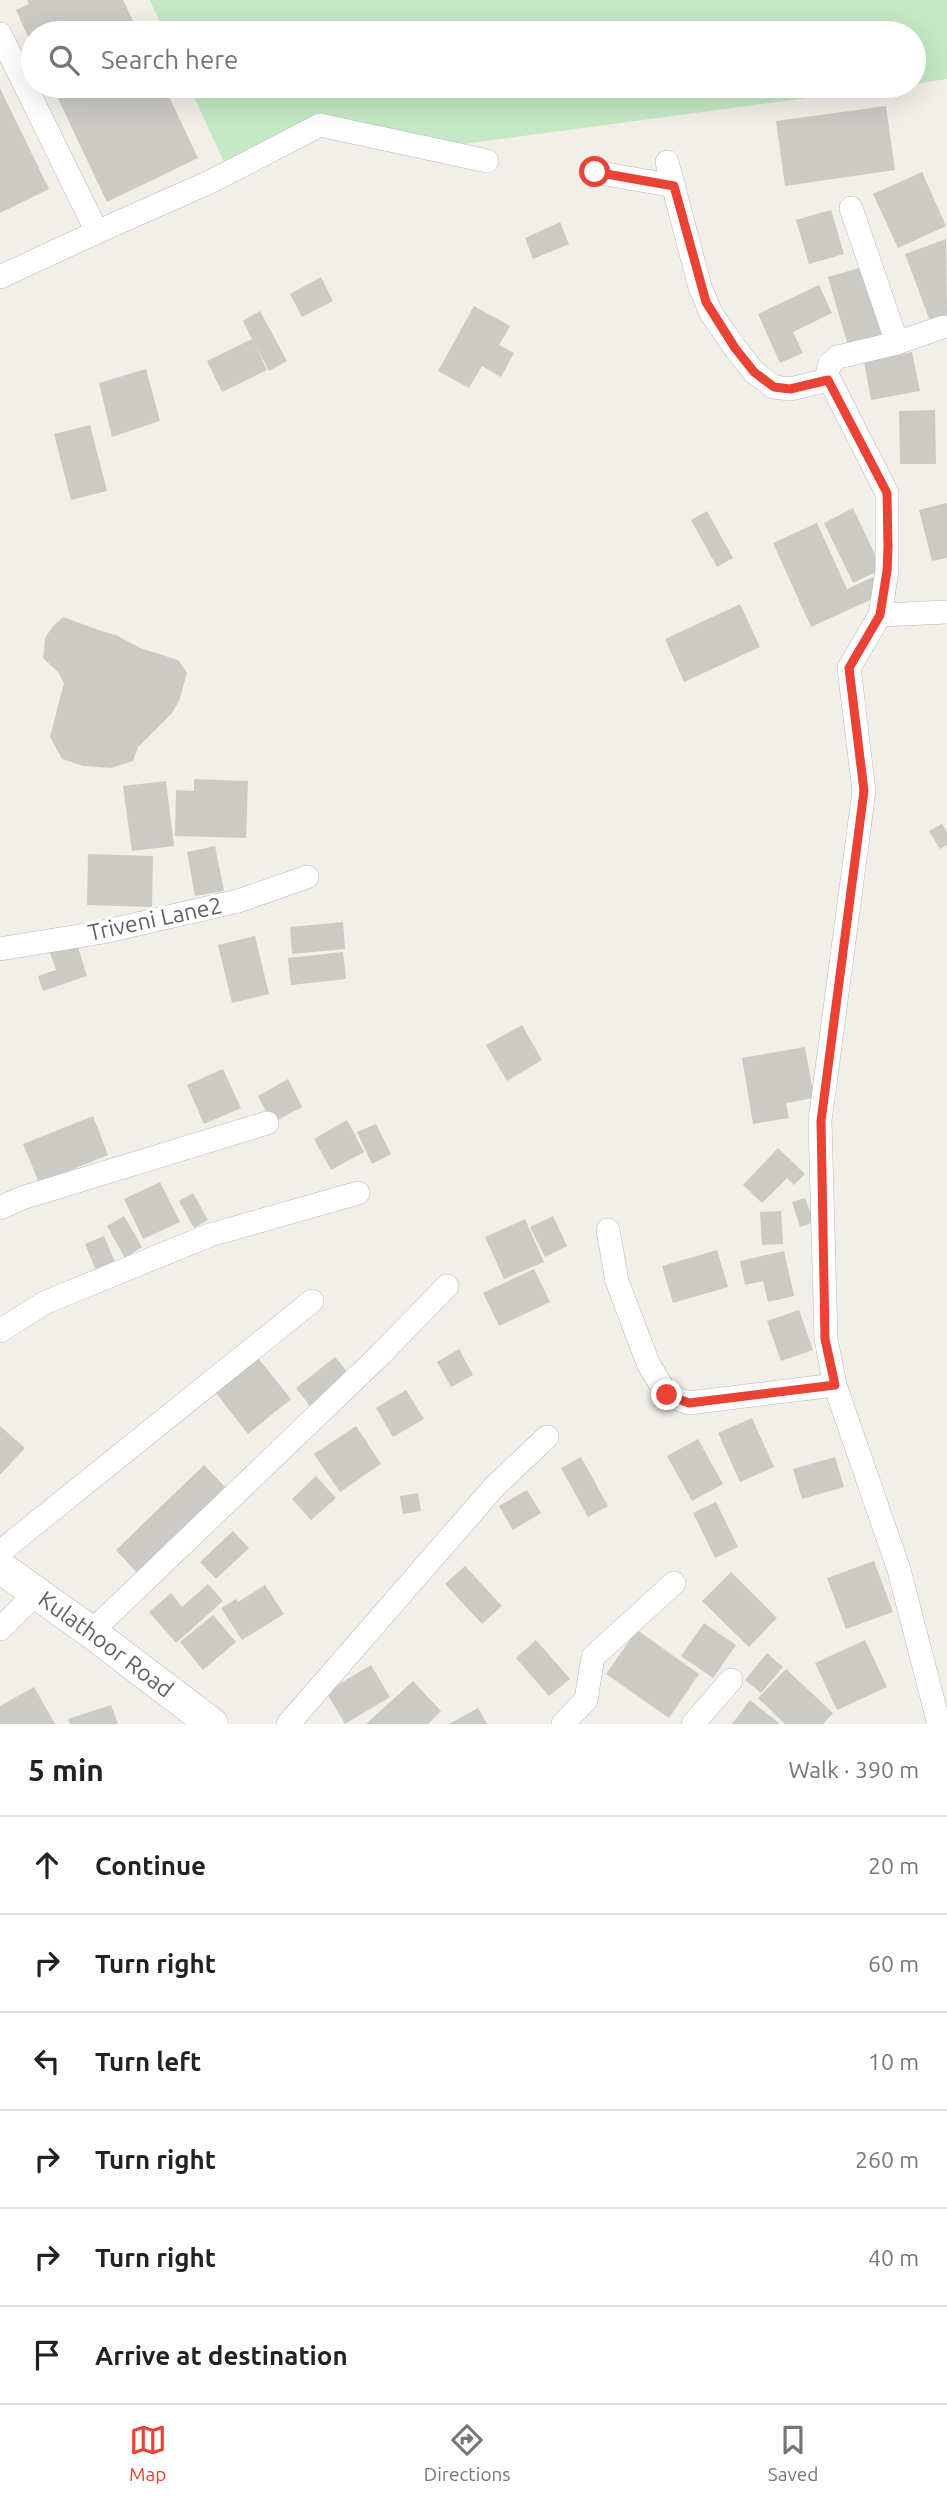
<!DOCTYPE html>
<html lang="en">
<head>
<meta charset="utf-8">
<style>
  :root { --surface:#fff; --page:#f6f6f6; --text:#222; --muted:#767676; --line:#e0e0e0; --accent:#ea4335 }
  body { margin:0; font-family:Ubuntu,sans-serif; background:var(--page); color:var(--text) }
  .stop { position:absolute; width:21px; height:21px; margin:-16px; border:5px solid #ea4335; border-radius:50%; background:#fff }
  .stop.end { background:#ea4335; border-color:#fff; box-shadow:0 2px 7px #0008 }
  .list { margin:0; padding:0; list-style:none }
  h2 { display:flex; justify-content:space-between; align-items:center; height:91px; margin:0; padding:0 28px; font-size:30px }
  h2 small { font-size:23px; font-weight:400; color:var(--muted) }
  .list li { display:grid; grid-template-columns:46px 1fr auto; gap:21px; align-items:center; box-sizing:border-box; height:98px; padding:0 28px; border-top:2px solid var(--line) }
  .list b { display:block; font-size:26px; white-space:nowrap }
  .list em { font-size:23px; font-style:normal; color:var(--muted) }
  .icon { flex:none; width:38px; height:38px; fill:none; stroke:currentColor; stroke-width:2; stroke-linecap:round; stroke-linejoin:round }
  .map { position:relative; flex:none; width:947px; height:1724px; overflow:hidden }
  .search { position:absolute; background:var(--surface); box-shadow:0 7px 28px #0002; left:21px; right:21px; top:21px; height:77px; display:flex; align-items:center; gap:18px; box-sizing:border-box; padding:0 24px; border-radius:38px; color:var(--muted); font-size:26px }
  .sheet { height:679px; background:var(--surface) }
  nav { display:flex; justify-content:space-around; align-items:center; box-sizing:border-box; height:98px; border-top:2px solid var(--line); background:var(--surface); font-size:19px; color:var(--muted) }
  nav a { display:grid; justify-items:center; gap:4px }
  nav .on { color:var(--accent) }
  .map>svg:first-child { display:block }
  .green { fill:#c5e8c5 }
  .building { fill:#cccac5 }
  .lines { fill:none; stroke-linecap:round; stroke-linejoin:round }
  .street-casing { stroke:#b5b8bc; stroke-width:24 }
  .secondary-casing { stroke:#b6babf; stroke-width:33 }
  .street { stroke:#fff; stroke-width:23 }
  .secondary { stroke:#fff; stroke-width:32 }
  .route { stroke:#ea4335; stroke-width:9 }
  .labels { text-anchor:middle; stroke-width:7; stroke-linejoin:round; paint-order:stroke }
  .street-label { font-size:23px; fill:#5f6368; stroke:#fff }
</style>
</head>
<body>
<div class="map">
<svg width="947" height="1724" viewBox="0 0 947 1724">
  <rect width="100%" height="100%" fill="#f1efe8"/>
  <!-- green -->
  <path class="green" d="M150 0H947V79L914 84V33H165Z
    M189 86H897L464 144 321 115 227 168Z"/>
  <!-- building -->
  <path class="building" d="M27 0H123L139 33H33V47L16 10 29 4Z
    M52 86H164L198 158 107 202Z
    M0 88 49 189 0 213Z
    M886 106 895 170 785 186 776 121Z
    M922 172 946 226 898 248 873 194Z
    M831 210 844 254 809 264 796 220Z
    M560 222 569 244 533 259 525 238Z
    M946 239 947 315 930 321 905 254Z
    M866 266 887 334 848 346 828 277Z
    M321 277 333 301 302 317 290 294Z
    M819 285 832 313 793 332 803 353 780 363 758 314Z
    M474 306 510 326 499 345 514 353 501 377 482 366 469 388 438 371Z
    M260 311 287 361 269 371 254 342 267 370 222 392 207 361 252 339 243 321Z
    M912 352 920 391 871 400 864 362Z
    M146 369 160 421 112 437 99 383Z
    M935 410 936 464H900L899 411Z
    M90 425 107 491 71 500 54 434Z
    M947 503V558L932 561 919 510Z
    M853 508 882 569 853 583 824 523Z
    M707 511 733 558 717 567 691 520Z
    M817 523 847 589 873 577 881 595 811 627 773 543Z
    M740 604 760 647 684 682 665 639Z
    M63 617 104 632 116 635 140 648 178 660 187 673 179 701 172 713 138 747 133 761 111 768 83 766 62 759 50 737 64 683 58 672 43 658 44 650 45 638 53 626Z
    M194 779 248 781 246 838 175 836 176 790 194 791Z
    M166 781 174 846 132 851 123 786Z
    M942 824 947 832V845L940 849 929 831Z
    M215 846 224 891 195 896 187 852Z
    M88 854 153 856 152 907 87 905Z
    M343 922 345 949 292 954 290 927Z
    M255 936 269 994 232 1003 218 945Z
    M76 941 87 976 43 991 38 976 56 970 49 950Z
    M343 952 346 979 291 985 288 958Z
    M522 1025 542 1060 507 1081 486 1045Z
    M805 1047 814 1098 786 1103 789 1118 753 1124 742 1058Z
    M223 1069 241 1108 204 1124 187 1085Z
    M288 1079 302 1107 272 1123 258 1096Z
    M93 1116 108 1155 39 1183 23 1144Z
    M347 1120 364 1152 331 1170 314 1139Z
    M376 1124 391 1154 372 1164 357 1132Z
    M778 1148 805 1174 794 1185 787 1178 762 1203 743 1185Z
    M160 1182 180 1222 143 1239 124 1199Z
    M193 1193 208 1220 194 1228 179 1201Z
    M805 1198 814 1222 800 1227 792 1202Z
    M781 1211 783 1244 762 1245 760 1212Z
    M124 1216 142 1247 125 1258 107 1226Z
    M553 1216 567 1246 545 1257 530 1227Z
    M525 1219 544 1262 504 1279 485 1237Z
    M104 1236 117 1267 98 1275 85 1244Z
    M717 1250 728 1287 673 1303 662 1266Z
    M784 1251 794 1296 768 1302 763 1281 745 1285 740 1261Z
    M534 1269 550 1302 499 1326 483 1293Z
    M799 1310 813 1350 781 1361 767 1321Z
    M459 1349 473 1375 451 1387 437 1362Z
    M335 1357 350 1375 310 1406 296 1388Z
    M258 1358 291 1399 248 1434 215 1392Z
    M406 1390 424 1419 393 1437 376 1408Z
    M752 1418 774 1467 740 1482 718 1433Z
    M0 1426 25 1448 0 1475Z
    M356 1426 381 1464 340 1492 314 1454Z
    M698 1439 723 1484 692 1501 667 1456Z
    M581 1457 608 1506 588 1517 561 1468Z
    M835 1457 844 1487 802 1499 793 1469Z
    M204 1465 227 1489 138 1574 116 1550Z
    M316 1476 336 1498 311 1520 292 1499Z
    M527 1490 541 1513 513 1530 499 1506Z
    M418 1493 421 1511 403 1514 400 1496Z
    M716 1502 738 1547 715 1558 693 1513Z
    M233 1531 249 1548 216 1579 200 1562Z
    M874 1561 893 1612 846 1629 827 1578Z
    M465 1566 502 1606 482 1624 445 1584Z
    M731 1572 777 1618 749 1647 702 1601Z
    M208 1584 223 1601 176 1643 149 1612 171 1593 182 1607Z
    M265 1585 284 1614 242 1640 221 1608 236 1599 238 1602Z
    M213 1615 236 1642 203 1670 180 1642Z
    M704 1623 736 1645 713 1678 681 1656Z
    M637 1630 699 1674 669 1718 606 1674Z
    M536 1640 570 1679 549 1696 516 1658Z
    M865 1640 887 1687 837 1710 815 1663Z
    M767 1653 783 1667 761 1693 745 1680Z
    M371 1665 390 1697 345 1724 326 1692Z
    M786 1669 833 1713 823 1724H785L758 1698Z
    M413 1681 441 1711 428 1724H366Z
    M34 1687 55 1724H0V1706Z
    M750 1700 780 1724H732Z
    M111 1705 118 1724H70L68 1719Z
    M478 1708 487 1724H449Z"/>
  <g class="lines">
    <!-- street casing -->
    <g class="street-casing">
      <path id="street" d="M0 34 97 232 0 277
        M667 162 700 287 711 313 735 348 754 372 774 387 790 389 828 380
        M595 172 674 186
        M851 208 897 343 838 357 830 363 827 375 887 493V571L880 615
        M97 232 212 181 320 125 487 161
        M897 343 943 327
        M0 949 103 932 238 901 307 877
        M0 1208 22 1198 267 1123
        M608 1230 617 1281 648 1363 667 1395 689 1403 835 1385
        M0 1331 44 1303 210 1235 358 1193
        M0 1552 312 1301
        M0 1629 36 1593
        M91 1632 380 1355 447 1286
        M288 1724 495 1486 547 1437
        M563 1724 586 1700 593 1657 674 1583
        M693 1724 731 1680
        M939 1724 899 1570 835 1385 826 1339 820 1121 864 791 849 668 880 615 947 612"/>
    </g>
    <!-- secondary casing -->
    <g class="secondary-casing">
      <g id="secondary">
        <path id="s1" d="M0 1567 91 1632 212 1724"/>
      </g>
    </g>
    <!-- street -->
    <use href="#street" class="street"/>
    <!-- secondary -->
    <use href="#secondary" class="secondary"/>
  </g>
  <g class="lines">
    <!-- route -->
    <path class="route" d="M595 172 674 186 706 302 735 348 754 372 774 387 790 389 828 380 887 493 888 547 887 571 880 615 849 668 864 791 821 1121 825 1339 835 1385 689 1403 667 1395"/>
  </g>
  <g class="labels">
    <!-- street labels -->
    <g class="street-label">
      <text transform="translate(155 919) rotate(-12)" y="8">Triveni Lane2</text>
      <text dy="8" stroke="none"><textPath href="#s1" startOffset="131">Kulathoor Road</textPath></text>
    </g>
  </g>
</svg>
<div class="stop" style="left:595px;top:172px"></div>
<div class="stop end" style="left:667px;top:1395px"></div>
<div class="search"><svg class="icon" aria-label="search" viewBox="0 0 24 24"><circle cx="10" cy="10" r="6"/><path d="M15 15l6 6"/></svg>Search here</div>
</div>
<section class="sheet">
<h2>5 min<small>Walk · 390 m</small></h2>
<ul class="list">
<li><svg class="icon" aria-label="ahead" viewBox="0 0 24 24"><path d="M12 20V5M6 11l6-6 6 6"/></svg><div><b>Continue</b></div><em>20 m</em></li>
<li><svg class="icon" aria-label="right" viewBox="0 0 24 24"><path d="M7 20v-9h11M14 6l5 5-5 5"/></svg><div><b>Turn right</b></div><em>60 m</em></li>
<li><svg class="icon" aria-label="left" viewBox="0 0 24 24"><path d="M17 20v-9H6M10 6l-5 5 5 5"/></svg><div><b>Turn left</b></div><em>10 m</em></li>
<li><svg class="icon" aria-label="right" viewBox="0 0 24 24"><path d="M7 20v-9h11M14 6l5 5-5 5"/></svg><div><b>Turn right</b></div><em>260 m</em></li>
<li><svg class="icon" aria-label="right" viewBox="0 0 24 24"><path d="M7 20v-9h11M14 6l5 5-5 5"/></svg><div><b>Turn right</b></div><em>40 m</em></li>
<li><svg class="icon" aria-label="arrive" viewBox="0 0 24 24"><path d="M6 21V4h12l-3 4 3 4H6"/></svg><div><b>Arrive at destination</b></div></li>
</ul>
</section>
<nav>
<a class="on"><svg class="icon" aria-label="map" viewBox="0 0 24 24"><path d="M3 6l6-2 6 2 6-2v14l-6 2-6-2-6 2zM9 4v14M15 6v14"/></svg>Map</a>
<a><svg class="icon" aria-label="directions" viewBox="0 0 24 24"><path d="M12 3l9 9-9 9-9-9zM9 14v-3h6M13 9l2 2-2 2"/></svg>Directions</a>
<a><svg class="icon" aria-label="saved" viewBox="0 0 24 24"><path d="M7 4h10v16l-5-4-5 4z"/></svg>Saved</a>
</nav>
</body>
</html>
